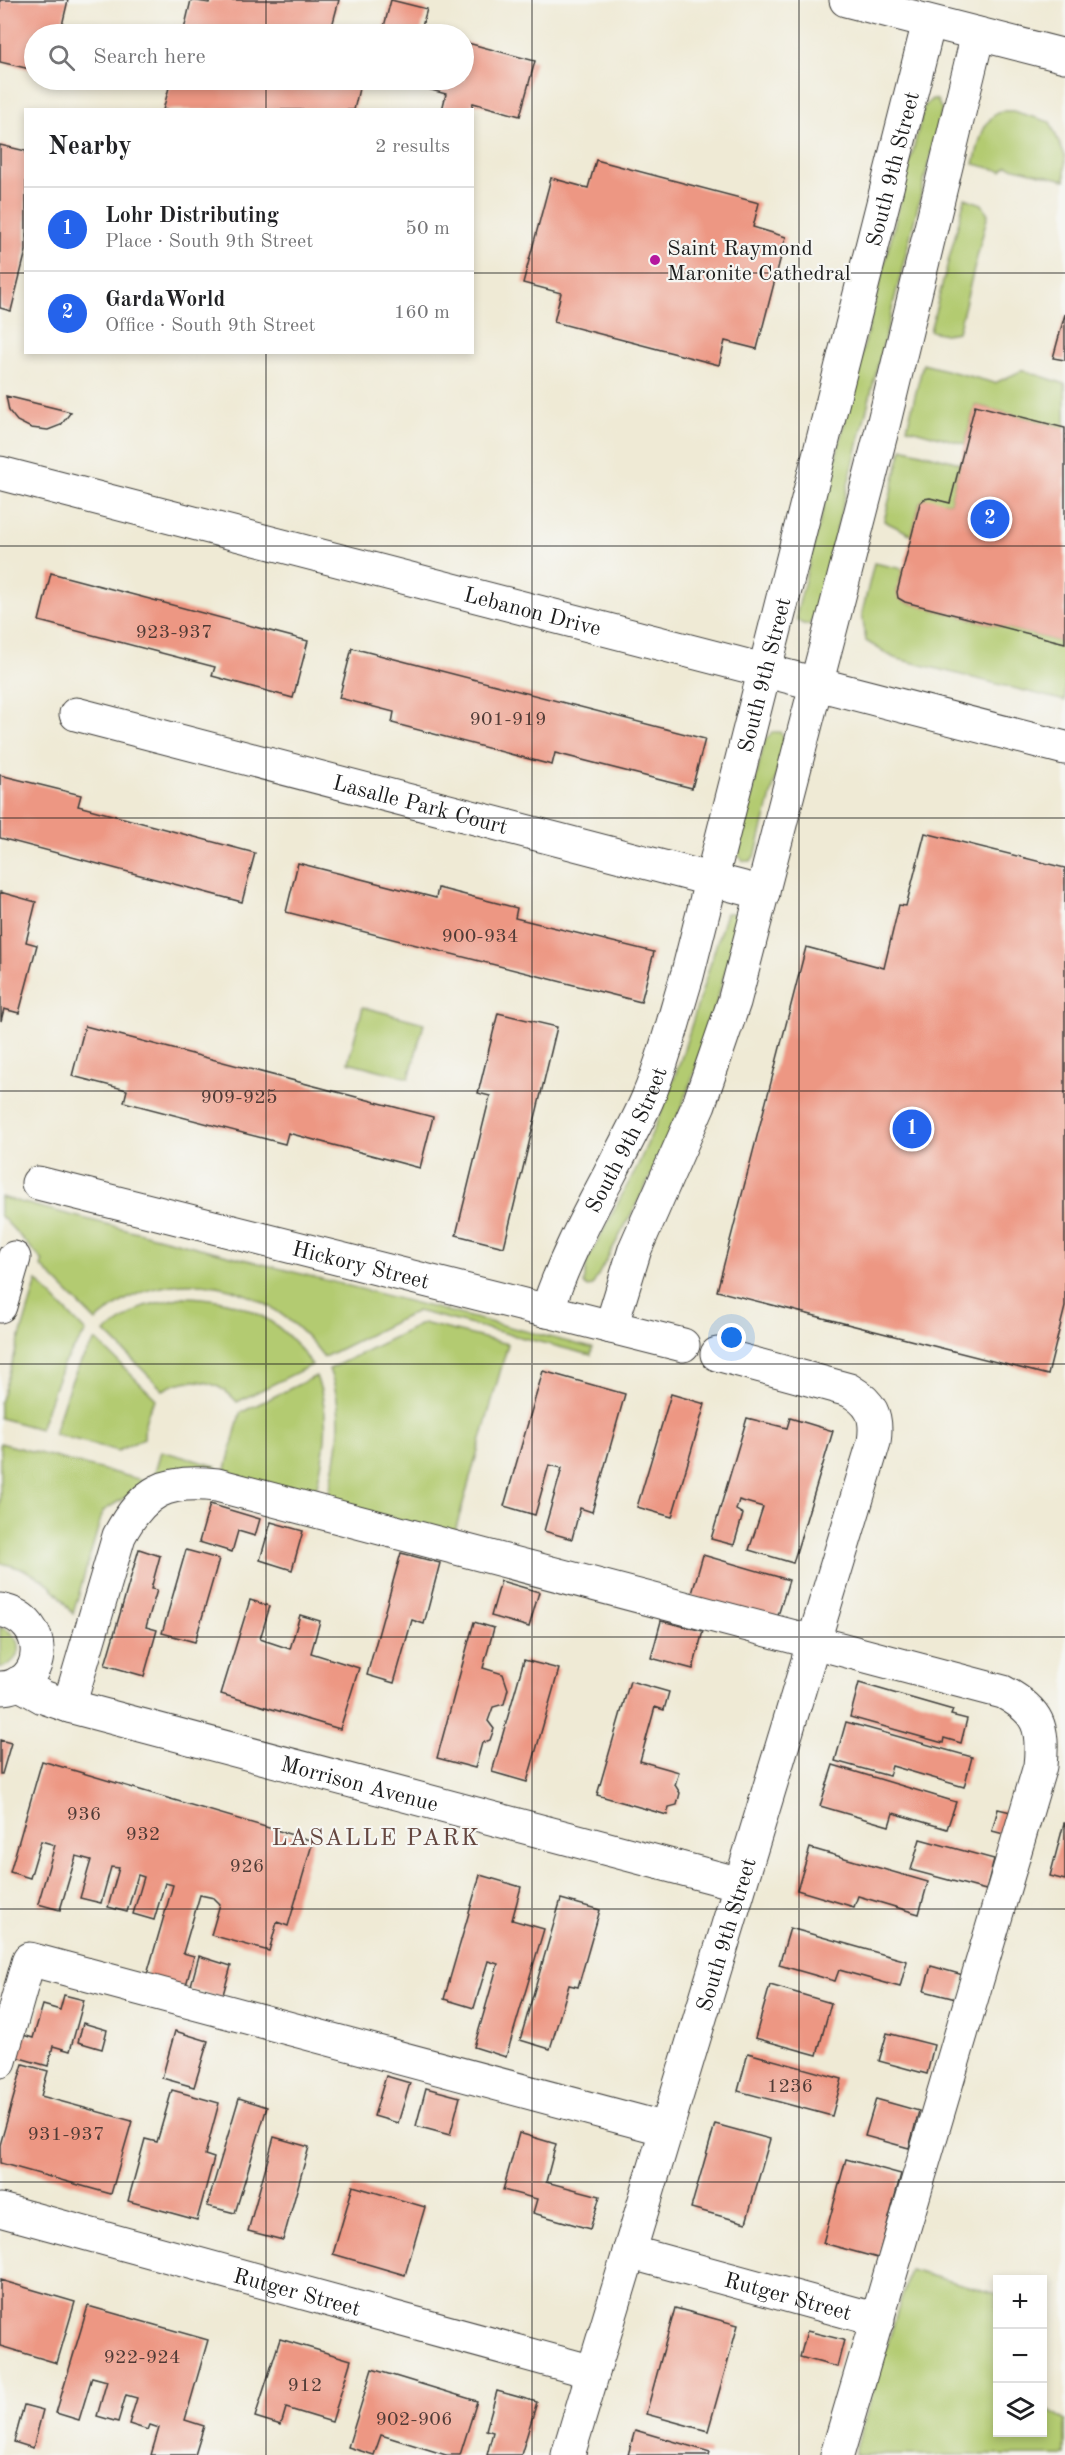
<!DOCTYPE html>
<html lang="en">
<head>
<meta charset="utf-8">
<style>
  :root { --surface:#fff; --page:#f2f2f2; --text:#202124; --muted:#757577; --line:#e0e0e0; --accent:#2563eb }
  body { margin:0; font-family:"Old Standard TT",serif; background:var(--page); color:var(--text) }
  .controls { position:absolute; right:18px; bottom:18px; display:grid; overflow:hidden; border-radius:0px; box-shadow:0 3px 9px #0003 }
  .controls button { width:54px; height:54px; display:grid; place-items:center; padding:0; border:0; border-bottom:2px solid var(--line); background:var(--surface); color:var(--text); font:30px sans-serif }
  .you { position:absolute; left:732px; top:1338px; width:21px; height:21px; margin:-15px; border:4px solid #fff; border-radius:50%; background:#1a73e8; box-shadow:0 0 0 9px #1a73e833 }
  .badge { display:grid; place-items:center; width:39px; height:39px; border-radius:50%; background:var(--accent); color:#fff; font-size:20px; font-weight:700 }
  .pin { position:absolute; translate:-50% -50%; border:3px solid #fff; box-shadow:0 2px 6px #0006 }
  .list { margin:0; padding:0; list-style:none }
  h2 { display:flex; justify-content:space-between; align-items:center; height:78px; margin:0; padding:0 24px; font-size:26px }
  h2 small { font-size:20px; font-weight:400; color:var(--muted) }
  .list li { display:grid; grid-template-columns:39px 1fr auto; gap:18px; align-items:center; box-sizing:border-box; height:84px; padding:0 24px; border-top:2px solid var(--line) }
  .list b { display:block; font-size:22px; white-space:nowrap }
  .list p { margin:0; font-size:20px; white-space:nowrap; color:var(--muted) }
  .list em { font-size:20px; font-style:normal; color:var(--muted) }
  .icon { flex:none; width:33px; height:33px; fill:none; stroke:currentColor; stroke-width:2; stroke-linecap:round; stroke-linejoin:round }
  .map { position:relative; flex:none; width:1065px; height:2455px; overflow:hidden }
  .search { position:absolute; background:var(--surface); box-shadow:0 3px 9px #0003; left:24px; top:24px; width:450px; height:66px; display:flex; align-items:center; gap:15px; box-sizing:border-box; padding:0 21px; border-radius:33px; color:var(--muted); font-size:22px }
  .panel { position:absolute; background:var(--surface); box-shadow:0 3px 9px #0003; left:24px; top:108px; width:450px; height:246px; border-radius:0px }
  .map>svg:first-child { display:block }
  .green { fill:#b3cb71; stroke:#687446; stroke-width:1.5 }
  .building { fill:#ed9783 }
  .lines { fill:none; stroke-linecap:round; stroke-linejoin:round }
  .minor-casing { stroke:#3c3b38; stroke-width:35 }
  .major-casing { stroke:#3c3b38; stroke-width:35 }
  .minor { stroke:#fff; stroke-width:33 }
  .major { stroke:#fff; stroke-width:33 }
  .grid { fill:none; stroke:#1c1c1c; stroke-width:1.5; stroke-opacity:0.55 }
  .poi-dot { fill:#b5179e; stroke:#f6f6f2; stroke-width:2 }
  .labels { text-anchor:middle; stroke-width:4.5; stroke-linejoin:round; paint-order:stroke }
  .number-label { font-size:20px; fill:#503b36 }
  .street-label { font-size:22px; fill:#1c1c1c; stroke:#f6f6f2 }
  .poi-label { font-size:22px; fill:#1c1c1c; stroke:#f6f6f2; text-anchor:start }
  .neighbourhood-label { font-size:24px; letter-spacing:1.5px; fill:#654740; stroke:#f6f6f2 }
</style>
</head>
<body>
<div class="map">
<svg width="1065" height="2455" viewBox="0 0 1065 2455">
  <rect width="100%" height="100%" fill="#f6f6f2"/>
  <filter id="ink" filterUnits="userSpaceOnUse"><feTurbulence type="fractalNoise" baseFrequency=".0167" numOctaves="2"/><feDisplacementMap in="SourceGraphic" scale="12" xChannelSelector="R" yChannelSelector="G"/><feConvolveMatrix kernelMatrix="1 2 1 2 8 2 1 2 1" color-interpolation-filters="sRGB"/></filter>
  <filter id="wash" filterUnits="userSpaceOnUse"><feTurbulence type="fractalNoise" baseFrequency=".008" numOctaves="4" result="noise"/><feDisplacementMap in="SourceGraphic" scale="24" xChannelSelector="R" yChannelSelector="G"/><feGaussianBlur stdDeviation="1.35" result="paint"/><feColorMatrix in="noise" values="0 0 0 0 0 0 0 0 0 0 0 0 0 0 0 0 0 1.4 0 .05"/><feComposite in="paint" operator="in"/></filter>
  <g filter="url(#wash)">
    <rect width="100%" height="100%" fill="#efead5"/>
    <!-- green -->
    <path class="green" d="M932 99 937 100 942 110 816 612 809 625 803 624 797 620V612L924 107Z
      M1001 111H1013L1050 122 1065 156V180L1007 166 1002 171 974 164C979 145 981 120 1001 111Z
      M965 198 982 204 988 214 958 332 945 334 930 331Z
      M923 364 995 383 1023 370 1065 384V428L975 405 965 444 907 428Z
      M902 448 960 463 950 503 924 499 920 503 912 535 884 521Z
      M874 563 903 569 897 592 899 598 905 602 1065 643V701L894 658 866 641 862 613Z
      M773 732H780L784 737V746L756 853 751 861H744L738 855 739 848 765 740Z
      M726 913H735L739 920C722 985 704 1051 679 1113 655 1173 623 1230 592 1286L588 1287 584 1284 587 1261 638 1165 663 1108 681 1059Z
      M363 1007 424 1023 409 1078 348 1062Z
      M0 1197 592 1348 591 1355 417 1311 324 1357C280 1299 215 1268 143 1292 125 1298 110 1310 96 1321L41 1266 43 1261 0 1215Z
      M37 1281 86 1332 63 1364 40 1429 0 1418V1403Z
      M183 1297C237 1297 282 1318 312 1365L237 1402C217 1379 189 1375 163 1390L105 1332 144 1306Z
      M423 1323 508 1344 454 1535 327 1502C337 1455 347 1415 329 1369Z
      M96 1340 156 1399C147 1411 144 1422 144 1438L118 1451 54 1434C65 1399 72 1368 96 1340Z
      M316 1376C333 1418 324 1456 314 1499L224 1477 240 1413Z
      M0 1443 150 1482 103 1511 73 1614C55 1585 34 1569 0 1563Z
      M161 1451 216 1466 213 1474 154 1475Z
      M0 1627C23 1634 26 1661 0 1668Z
      M910 2270 997 2294 998 2432H1042L1043 2406 1065 2421V2455H854Z"/>
    <g id="blocks">
      <!-- building -->
      <path class="building" d="M0 0H68L60 34H34V70L0 62Z
        M191 0 209 3 210 0H339L330 34H183Z
        M391 0 427 9 421 30 434 34H382Z
        M464 42 535 61 520 116 473 103 471 110H442L446 94 395 80H464Z
        M171 80H361L354 110H163Z
        M0 145 26 151V251L11 311 0 308Z
        M596 160 759 203 753 227 786 237 757 349 725 341 719 365 554 322 561 293 523 283 551 178 588 188Z
        M1065 314V360L1053 358Z
        M6 396 71 412 61 425 48 430 31 428 17 421 9 411Z
        M975 405 1065 428V643L905 602 898 598 897 592 920 503 924 499 930 498 950 503Z
        M51 573 308 641 293 698 212 676 215 667 39 621Z
        M352 648 705 739 692 788 555 753 552 765 392 723 394 712 339 698Z
        M0 775 81 795 78 806 255 853 242 902 0 838Z
        M925 833 1065 868V1307L1048 1375 717 1291 806 947 884 968 899 905 906 906Z
        M298 863 436 898 438 888 517 908 515 918 654 952 641 1002 286 912Z
        M0 892 36 902 26 942 37 945 19 1013 4 1009 1 1021Z
        M498 1013 557 1027 504 1247 456 1235 490 1096 478 1093Z
        M85 1026 433 1117 420 1168 288 1133 285 1144 124 1102 127 1090 72 1076Z
        M543 1371 625 1394 592 1512 580 1508 572 1539 544 1531 562 1468 549 1465 535 1515 504 1506Z
        M671 1394 705 1404 672 1517 637 1507Z
        M747 1418 787 1428 790 1418 833 1431 793 1563 749 1550 763 1507 739 1500 736 1510 743 1514 734 1545 711 1539Z
        M210 1504 260 1519 255 1536 238 1531 232 1552 199 1542Z
        M271 1522 303 1531 292 1570 260 1560Z
        M139 1549 160 1556 151 1589 157 1590 146 1627 157 1630 144 1676 105 1665Z
        M186 1550 219 1559 195 1642 162 1633Z
        M401 1553 440 1563 424 1624 412 1620 394 1683 367 1675Z
        M703 1555 789 1580 776 1622 691 1597Z
        M501 1581 539 1592 529 1627 491 1616Z
        M250 1600 270 1606 260 1639 290 1649 300 1615 320 1621 311 1653 359 1668 340 1729 221 1694Z
        M661 1621 703 1631 693 1669 651 1658Z
        M474 1622 494 1628 483 1668 503 1674 508 1689 504 1704 493 1707 488 1721 494 1729 490 1740 482 1743 475 1768 437 1758Z
        M524 1660 559 1669 527 1782 492 1772Z
        M630 1681 669 1692 664 1710 655 1707 640 1761 679 1772 675 1785 680 1793 677 1805 669 1807 667 1815 597 1795Z
        M859 1683 953 1710 951 1715 967 1719 961 1743 944 1738 943 1743 850 1717Z
        M846 1722 972 1757 964 1787 892 1766 889 1776 835 1761Z
        M0 1740 11 1743 2 1774H0Z
        M42 1761 313 1841 288 1926 277 1922 269 1951 211 1935 220 1904 214 1898 200 1895 183 1953 194 1956 185 1989 146 1978 173 1885 165 1883 154 1920 133 1914 144 1877 138 1875 127 1912 108 1907 119 1868 111 1867 101 1903 80 1898 91 1860 76 1856 60 1910 38 1904 55 1845 41 1841 30 1878 10 1872Z
        M833 1765 956 1802 947 1829 893 1813 889 1826 820 1806Z
        M998 1809 1011 1812 1004 1834 992 1831Z
        M1064 1823H1065V1880L1050 1876Z
        M920 1839 994 1859 986 1890 911 1870Z
        M810 1848 928 1882 919 1914 858 1896 854 1907 797 1890Z
        M480 1875 521 1887 512 1920 544 1929 506 2057 474 2047 498 1964 488 1961 474 2008 444 1999Z
        M561 1899 600 1910 578 1987 569 1985 550 2049 520 2040Z
        M790 1928 907 1961 900 1987 839 1970 835 1981 779 1965Z
        M199 1956 231 1966 222 1998 190 1989Z
        M931 1966 963 1975 956 1999 924 1991Z
        M770 1985 831 2003 817 2055 755 2038Z
        M64 1995 84 2000 70 2051 53 2046 48 2066 16 2057 23 2035 33 2038 43 2005 60 2010Z
        M83 2023 107 2030 102 2049 78 2042Z
        M175 2031 208 2041 194 2087 162 2078Z
        M887 2033 934 2045 927 2074 879 2061Z
        M748 2053 842 2079 832 2116 738 2091Z
        M23 2064 48 2071 41 2096 132 2121 111 2194 0 2163V2145Z
        M386 2076 410 2083 398 2123 374 2116Z
        M426 2088 460 2097 450 2135 416 2126Z
        M172 2090 219 2103 205 2155 214 2158 197 2220 128 2201 145 2139 157 2142Z
        M239 2098 267 2107 235 2213 207 2206Z
        M876 2099 919 2111 909 2148 865 2136Z
        M715 2124 770 2139 746 2223 691 2208Z
        M519 2133 556 2144 546 2182 600 2196 590 2229 533 2213 537 2199 503 2190Z
        M274 2137 309 2147 283 2240 248 2231Z
        M846 2159 901 2174 878 2258 823 2243Z
        M353 2186 425 2207 405 2275 333 2254Z
        M0 2280 75 2302 57 2363 0 2346Z
        M88 2306 208 2340 185 2420 204 2426 195 2455H151L159 2428 150 2425 148 2430 129 2424 137 2398 126 2395 118 2422 97 2416 107 2381 92 2377 79 2420 56 2413Z
        M675 2308 738 2325 708 2431 646 2414Z
        M807 2331 844 2340 837 2367 800 2357Z
        M280 2339 351 2360 332 2422 286 2408 281 2425 255 2417Z
        M372 2369 477 2401 460 2455H446L381 2435 374 2455 348 2447Z
        M497 2391 537 2402 521 2455H487L493 2432 486 2430Z
        M24 2405 43 2410 33 2448 14 2442Z
        M635 2430 710 2452 709 2455H628Z"/>
    </g>
  </g>
  <g filter="url(#ink)">
    <use href="#blocks" fill-opacity="0" stroke="#3c3b38" stroke-width="1.5"/>
    <g class="lines">
      <!-- minor casing -->
      <g class="minor-casing">
        <g id="minor">
          <path id="s1" d="M0 473 1065 748"/>
          <path id="s2" d="M76 714 763 893"/>
          <path id="s3" d="M38 1183 683 1345"/>
          <path d="M0 1306 14 1258"/>
          <path id="s4" d="M547 1311C570 1240 610 1178 642 1111 662 1069 673 1021 687 976L929 22"/>
          <path d="M611 1327 635 1249 699 1104 734 1002 882 430 978 34"/>
          <path d="M0 1610C53 1620 46 1688 0 1688"/>
          <path id="s5" d="M18 1683 43 1697 69 1706 740 1884"/>
          <path d="M69 1706 119 1536C143 1491 166 1479 217 1485L1003 1692C1039 1711 1044 1727 1040 1766L837 2455"/>
          <path d="M0 2061 29 1959 666 2129"/>
          <path id="s6" d="M0 2210 593 2372"/>
          <path id="s7" d="M629 2252 878 2320"/>
          <path id="s8" d="M568 2455 874 1442C878 1415 871 1403 849 1390L717 1354"/>
        </g>
      </g>
      <!-- major casing -->
      <g class="major-casing">
        <path id="major" d="M846 0 1065 56"/>
      </g>
      <!-- minor -->
      <use href="#minor" class="minor"/>
      <!-- major -->
      <use href="#major" class="major"/>
    </g>
  </g>
  <!-- grid -->
  <path class="grid" d="M266 0V34M532 0V2455M799 0V2455M266 80V110M0 273H26M472 273H1065M266 352V2455M0 546H1065M0 818H1065M0 1091H1065M0 1364H1065M0 1637H1065M0 1909H1065M0 2182H1065"/>
  <!-- markers -->
  <circle class="poi-dot" cx="655" cy="260" r="6"/>
  <g class="labels">
    <!-- number labels -->
    <g class="number-label">
      <text x="174" y="638">923-937</text>
      <text x="508" y="725">901-919</text>
      <text x="480" y="942">900-934</text>
      <text x="239" y="1103">909-925</text>
      <text x="84" y="1820">936</text>
      <text x="143" y="1840">932</text>
      <text x="247" y="1872">926</text>
      <text x="790" y="2092">1236</text>
      <text x="66" y="2140">931-937</text>
      <text x="142" y="2363">922-924</text>
      <text x="305" y="2391">912</text>
      <text x="414" y="2425">902-906</text>
    </g>
    <!-- street labels -->
    <g class="street-label">
      <text dy="8" stroke="none"><textPath href="#s4" startOffset="1197">South 9th Street</textPath></text>
      <text dy="8" stroke="none"><textPath href="#s1" startOffset="550">Lebanon Drive</textPath></text>
      <text dy="8" stroke="none"><textPath href="#s4" startOffset="675">South 9th Street</textPath></text>
      <text dy="8" stroke="none"><textPath href="#s2" startOffset="356">Lasalle Park Court</textPath></text>
      <text dy="8" stroke="none"><textPath href="#s4" startOffset="189">South 9th Street</textPath></text>
      <text dy="8" stroke="none"><textPath href="#s3" startOffset="333">Hickory Street</textPath></text>
      <text dy="8" stroke="none"><textPath href="#s5" startOffset="357">Morrison Avenue</textPath></text>
      <text dy="8" stroke="none"><textPath href="#s8" startOffset="544">South 9th Street</textPath></text>
      <text dy="8" stroke="none"><textPath href="#s6" startOffset="308">Rutger Street</textPath></text>
      <text dy="8" stroke="none"><textPath href="#s7" startOffset="165">Rutger Street</textPath></text>
    </g>
    <!-- poi labels -->
    <g class="poi-label">
      <text x="667" y="255">Saint Raymond<tspan x="667" dy="25">Maronite Cathedral</tspan></text>
    </g>
    <!-- neighbourhood labels -->
    <g class="neighbourhood-label">
      <text x="376" y="1845">LASALLE PARK</text>
    </g>
  </g>
</svg>
<div class="controls">
<button>+</button>
<button>−</button>
<button><svg class="icon" aria-label="layers" viewBox="0 0 24 24"><path d="M12 4l9 5-9 5-9-5zM3 14l9 5 9-5"/></svg></button>
</div>
<div class="you"></div>
<div class="pin badge" style="left:912px;top:1129px">1</div>
<div class="pin badge" style="left:990px;top:519px">2</div>
<div class="search"><svg class="icon" aria-label="search" viewBox="0 0 24 24"><circle cx="10" cy="10" r="6"/><path d="M15 15l6 6"/></svg>Search here</div>
<section class="panel">
<h2>Nearby<small>2 results</small></h2>
<ul class="list">
<li><span class="badge">1</span><div><b>Lohr Distributing</b><p>Place · South 9th Street</p></div><em>50 m</em></li>
<li><span class="badge">2</span><div><b>GardaWorld</b><p>Office · South 9th Street</p></div><em>160 m</em></li>
</ul>
</section>
</div>
</body>
</html>
